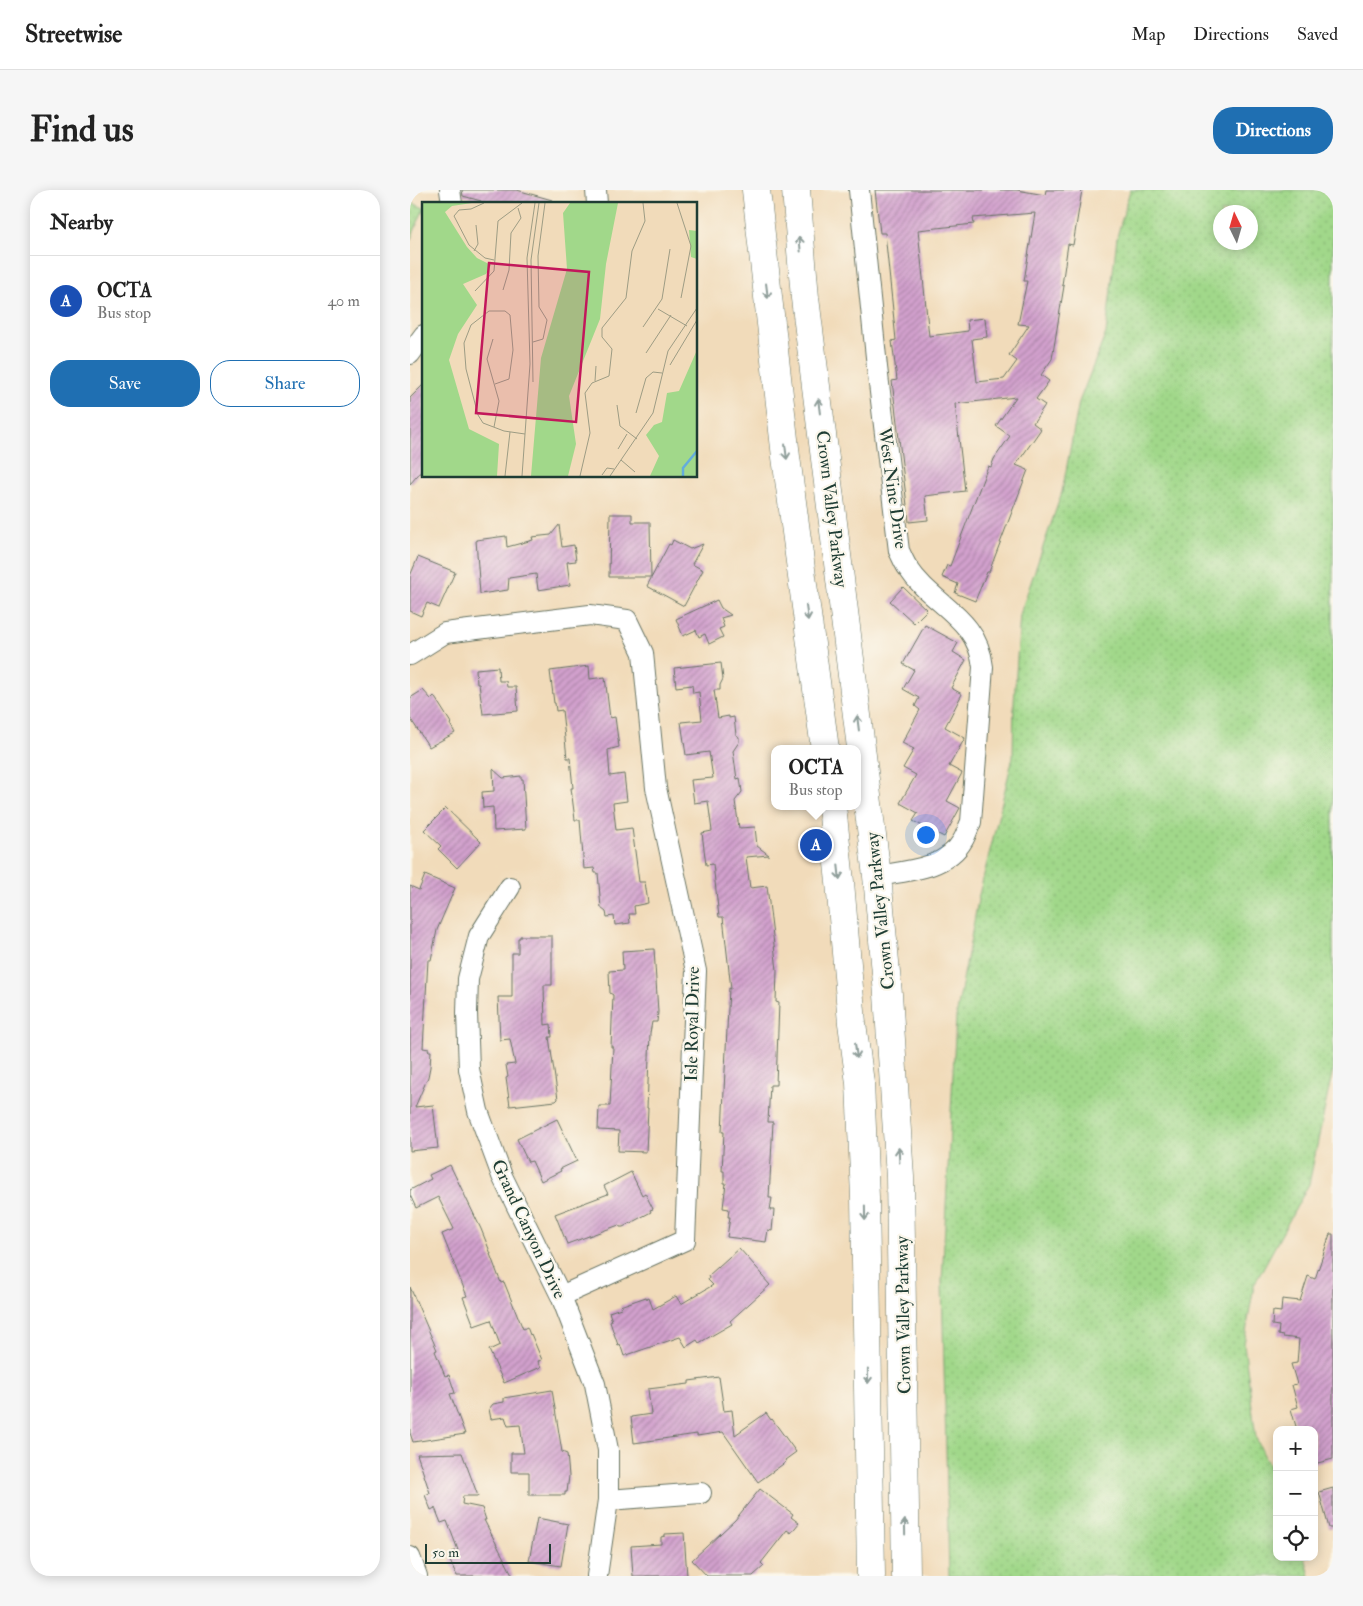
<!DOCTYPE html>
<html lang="en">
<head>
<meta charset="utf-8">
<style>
  :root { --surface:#fff; --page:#f6f6f6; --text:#222; --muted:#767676; --line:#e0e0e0; --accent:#1f6fb2 }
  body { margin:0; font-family:"IM FELL Double Pica",serif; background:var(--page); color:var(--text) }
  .controls { position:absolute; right:15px; bottom:15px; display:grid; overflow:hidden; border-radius:10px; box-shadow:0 2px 12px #0003 }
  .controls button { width:45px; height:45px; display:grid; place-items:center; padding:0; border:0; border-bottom:1px solid var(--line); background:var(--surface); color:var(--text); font:25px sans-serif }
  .compass { position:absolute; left:803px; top:15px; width:45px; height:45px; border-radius:50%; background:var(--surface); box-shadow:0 2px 12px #0003; rotate:355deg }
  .scale { position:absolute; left:15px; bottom:12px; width:126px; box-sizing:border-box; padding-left:5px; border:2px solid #1f3d34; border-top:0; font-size:14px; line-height:18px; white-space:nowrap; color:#1f3d34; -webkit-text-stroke:4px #fbf7ec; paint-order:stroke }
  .you { position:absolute; left:515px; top:644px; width:18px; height:18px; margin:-12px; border:4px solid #fff; border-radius:50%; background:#1a73e8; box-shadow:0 0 0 8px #1a73e833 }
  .badge { display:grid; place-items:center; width:32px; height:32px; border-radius:50%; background:var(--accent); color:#fff; font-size:16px; font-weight:700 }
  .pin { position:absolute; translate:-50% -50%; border:2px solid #fff; box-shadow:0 1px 5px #0006 }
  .popup { position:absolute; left:361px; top:555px; width:90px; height:65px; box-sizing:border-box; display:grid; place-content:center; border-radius:10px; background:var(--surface); filter:drop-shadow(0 1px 4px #0005); font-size:16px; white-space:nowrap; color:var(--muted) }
  .popup b { font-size:19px; color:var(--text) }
  .popup::after { content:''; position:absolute; left:50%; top:100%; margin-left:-10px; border:10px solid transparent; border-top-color:var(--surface) }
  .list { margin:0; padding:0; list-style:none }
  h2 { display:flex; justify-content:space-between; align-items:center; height:65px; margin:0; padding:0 20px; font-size:21px }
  h2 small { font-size:16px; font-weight:400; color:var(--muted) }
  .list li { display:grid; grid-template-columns:32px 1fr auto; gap:15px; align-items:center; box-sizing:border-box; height:90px; padding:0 20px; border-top:1px solid var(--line) }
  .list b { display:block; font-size:19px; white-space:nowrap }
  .list p { margin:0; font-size:16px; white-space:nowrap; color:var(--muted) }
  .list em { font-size:16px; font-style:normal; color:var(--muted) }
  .actions { display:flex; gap:10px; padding:15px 20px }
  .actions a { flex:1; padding:11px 0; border:1px solid var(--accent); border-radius:20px; text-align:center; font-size:18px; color:var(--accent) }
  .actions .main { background:var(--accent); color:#fff }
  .icon { flex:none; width:28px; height:28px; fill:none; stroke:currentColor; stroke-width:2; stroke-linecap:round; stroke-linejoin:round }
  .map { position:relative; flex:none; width:923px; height:1386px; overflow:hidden; border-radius:20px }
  header { display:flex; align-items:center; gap:30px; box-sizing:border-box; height:70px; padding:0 25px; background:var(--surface); border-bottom:1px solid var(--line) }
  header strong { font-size:24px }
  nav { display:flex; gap:28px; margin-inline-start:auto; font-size:18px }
  .intro { display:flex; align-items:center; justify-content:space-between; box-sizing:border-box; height:120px; padding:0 30px }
  h1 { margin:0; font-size:35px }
  .button { padding:12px 22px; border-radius:20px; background:var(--accent); color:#fff; font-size:18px; font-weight:700 }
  main { display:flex; gap:30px; padding:0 30px }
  aside { flex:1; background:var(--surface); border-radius:20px; box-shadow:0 2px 12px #0003 }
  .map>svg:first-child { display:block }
  .grass { fill:url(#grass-dots); stroke:#608a5f; fill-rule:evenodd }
  .building { fill:url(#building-hatch); fill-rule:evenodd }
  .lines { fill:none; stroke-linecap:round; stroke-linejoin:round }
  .street-casing { stroke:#687463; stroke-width:22 }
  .primary-casing { stroke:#687463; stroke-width:29 }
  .street { stroke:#fff; stroke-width:20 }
  .primary { stroke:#fff; stroke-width:28 }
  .oneway { stroke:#8f9e9a }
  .labels { text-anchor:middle; stroke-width:4.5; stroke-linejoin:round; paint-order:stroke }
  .street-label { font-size:18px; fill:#1f3d34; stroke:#fbf7ec }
  .inset-river { fill:none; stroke:#64addc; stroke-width:2.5 }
  .inset-road { fill:none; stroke:#9d9c84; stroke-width:1 }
  .view { fill:#c2185b; fill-opacity:0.15; stroke:#c2185b; stroke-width:2.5 }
  .inset-edge { fill:none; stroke:#1f3d34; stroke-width:2.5 }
</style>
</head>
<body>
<header>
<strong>Streetwise</strong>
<nav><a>Map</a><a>Directions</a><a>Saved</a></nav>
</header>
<div class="intro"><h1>Find us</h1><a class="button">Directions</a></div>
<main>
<aside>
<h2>Nearby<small></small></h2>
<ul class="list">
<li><span class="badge" style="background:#1a4fb4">A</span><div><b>OCTA</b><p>Bus stop</p></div><em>40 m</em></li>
</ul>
<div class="actions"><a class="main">Save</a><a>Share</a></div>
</aside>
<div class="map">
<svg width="923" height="1386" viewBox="0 0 923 1386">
  <defs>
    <pattern id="grass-dots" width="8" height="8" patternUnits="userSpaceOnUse" patternTransform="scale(1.25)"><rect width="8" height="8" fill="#a1d88a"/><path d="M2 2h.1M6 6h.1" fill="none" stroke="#8aba78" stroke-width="1.8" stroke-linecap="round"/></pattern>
    <pattern id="building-hatch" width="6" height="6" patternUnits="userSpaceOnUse" patternTransform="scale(1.25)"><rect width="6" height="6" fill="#d2a0cd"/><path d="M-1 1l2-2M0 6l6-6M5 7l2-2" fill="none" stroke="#aa84a7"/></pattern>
  </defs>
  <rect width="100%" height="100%" fill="#fbf7ec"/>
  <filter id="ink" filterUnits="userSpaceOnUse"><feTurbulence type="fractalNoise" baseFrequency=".02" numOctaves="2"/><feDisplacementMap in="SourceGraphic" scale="10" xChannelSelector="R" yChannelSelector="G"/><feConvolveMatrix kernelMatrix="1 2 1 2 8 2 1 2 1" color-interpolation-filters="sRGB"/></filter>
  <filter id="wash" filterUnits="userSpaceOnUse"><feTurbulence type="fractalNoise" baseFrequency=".0096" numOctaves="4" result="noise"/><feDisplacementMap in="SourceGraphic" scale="20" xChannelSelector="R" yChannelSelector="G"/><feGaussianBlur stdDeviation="1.12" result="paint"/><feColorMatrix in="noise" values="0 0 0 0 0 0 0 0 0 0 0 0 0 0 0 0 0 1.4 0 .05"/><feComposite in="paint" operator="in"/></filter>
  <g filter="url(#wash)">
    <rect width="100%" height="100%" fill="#f1dbba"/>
    <!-- grass -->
    <path class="grass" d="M720 0H923V879L899 994 844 1095 834 1154 846 1248 867 1293V1367H895L900 1386H539L532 1091 546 827 569 705 603 567 604 513 610 424 652 302 669 212 696 143 707 47ZM811 22H841V52H811Z
      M0 12 14 18 0 51Z"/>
    <g id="blocks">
      <!-- building -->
      <path class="building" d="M52 0H107L142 10 141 14H70L71 11 53 6Z
        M465 0H607L635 5 636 0H672L663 55 658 54 652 95 654 96 642 169 631 185 639 191 626 209 635 215 623 233 631 239 606 275 618 280 579 382H577L565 411 545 403 548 394 532 387 537 375 540 376 578 276 581 277 584 269 600 246 586 236 606 207 545 214 555 301 515 306 518 330 499 332 482 191 487 190 482 151 486 150 475 43H470ZM625 23 614 91H617L608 134 619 135 599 165 607 171 594 189 567 192 562 149 577 147 575 128 557 130 558 141 519 146 508 40 564 34 563 28Z
        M14 194V278L0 294V208Z
        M200 324H222V332H240L241 387H199Z
        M149 335 152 357 164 355 166 371 157 372 160 395 128 400 126 384 99 388 98 400 70 404 66 350 96 346 97 357 123 350 122 347 141 345Z
        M263 350 280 359 293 354 282 374 293 380 274 416 237 396 259 354 261 355Z
        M8 367 45 382 29 418 17 413 11 426 0 421V386Z
        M493 397 517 420 504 433 480 411Z
        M307 410 311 418 321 425 311 428 314 437 309 439 313 447 299 454 295 444 289 447 286 440 273 446 266 429Z
        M515 435 548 453 543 462 556 470 541 498 552 504 535 537 555 548 539 576 552 583 537 611 550 618 534 647 503 631 508 623 490 613 506 585 493 578 504 559 492 553 510 520 505 516 509 508 493 499 504 480 493 474Z
        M311 473 313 489 310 495V500H304L308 528 319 526V528L324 527 326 545 329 547V552L323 561 327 589 330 588 332 602 325 611 329 638 345 637 347 656 359 665 336 667 340 698 357 696 367 780 366 812 369 813 366 895H360L358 932H363L359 1008H362L360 1020H364L362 1041 358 1040 356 1052 317 1047 320 1027H318L319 1019 313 1018 316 993H314V981H312L314 942H312L319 798 321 799 313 727H309L303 674 296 675 292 643 302 641 298 611 284 613 281 590 303 588 299 562 276 565 271 532 292 530 289 502 283 503 282 495 266 497 264 478Z
        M179 476 180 489 195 487 200 528 205 527 209 557 198 560 200 586 214 584 217 611 203 613 206 640 222 638 229 692H235L238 713 224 716 225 724H219L220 733 205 735 204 726 197 727 196 722 191 718 188 683H185L184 678 174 679 170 630H165L161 598H163L160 568H157L152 520 146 521 145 513H144L140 481Z
        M88 477 89 491H96L97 497H106L108 521 73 524 69 494H67L66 479Z
        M13 500 21 509 24 506 41 533 40 534 45 543 19 557 0 528V508Z
        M83 579 93 588 111 586V589H113L116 639 84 641 83 617 73 618 72 602 84 601Z
        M36 618 71 652 47 678 28 659 31 656 14 640Z
        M15 685 45 698 27 740 21 770H18L13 858 19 859 18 861H21L20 877 18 887 5 917 23 915 28 958 0 961V696L9 700Z
        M110 746H142V795H134L135 835 141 834 142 847H139L148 909 146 911 100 916 96 888 98 887 96 875 105 874 100 849 90 850 88 807H102V763H108V748H110Z
        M244 759 248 822 247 832H242L240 843 237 918H238L236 962 208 961 209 941 188 940 189 916H200L203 857H201L203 805 200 803 199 781 213 780 212 761Z
        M147 929 167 971 150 979 151 981 131 991 122 971 118 972 107 949Z
        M40 975 71 1039 81 1064H80L91 1093 94 1092 113 1139 117 1137 120 1145 121 1144 132 1170 128 1171 131 1177 94 1193 79 1160 90 1155 81 1130 64 1136 53 1107 57 1106 32 1044 44 1039 28 1007 6 1018 0 1005V1000L21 989 19 985Z
        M221 982 232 1005 235 1003 243 1019 240 1020 241 1022 213 1037H210L209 1035 157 1054 145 1024 198 1004 194 996Z
        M920 1044H923V1269L904 1274V1240H887L881 1219 888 1217 882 1195 887 1194 881 1174 887 1173 889 1149 873 1147V1146L868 1145 869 1136 862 1135 863 1121 871 1122 872 1109 890 1111 898 1086 905 1089Z
        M329 1058 353 1085 352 1086 360 1095 320 1131 322 1134 289 1153 287 1150 276 1157 270 1147 214 1166 210 1154 208 1155 200 1132 202 1131 199 1122 211 1118 210 1116 236 1107 237 1109 239 1108 243 1119 266 1106 271 1114 303 1095 298 1090 299 1088 298 1086Z
        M0 1097 27 1160 25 1161 35 1186 39 1185 45 1203 40 1204 55 1244 3 1252 0 1243Z
        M309 1187 314 1221 322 1220 325 1245 356 1223 361 1230 362 1229 386 1262 375 1270 376 1272 348 1292 313 1242 287 1246V1244L224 1253 221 1227 241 1224 238 1199 279 1194V1191Z
        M142 1200 152 1262 157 1264 159 1286 157 1302H155V1305H119V1282H101V1263H114L110 1235 98 1236 95 1227 81 1229 79 1219 83 1214 94 1212V1208Z
        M52 1263 68 1306H53L52 1314 72 1318 76 1330H74L103 1386H47L40 1371 42 1370 41 1368 44 1366 42 1362 48 1360 37 1331 31 1333 25 1318 21 1320 15 1305 20 1303 7 1264Z
        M923 1298V1338H919L909 1302Z
        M350 1299 383 1324 381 1327 389 1333 381 1343 377 1340 351 1373 354 1376 343 1386H297L282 1370 325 1330Z
        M127 1328 158 1334 151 1376 119 1371Z
        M274 1343 277 1386H223L221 1356 251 1354V1347L255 1346V1344Z"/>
    </g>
  </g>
  <g filter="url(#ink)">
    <use href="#blocks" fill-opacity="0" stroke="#687463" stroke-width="1"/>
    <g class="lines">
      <!-- street casing -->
      <g class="street-casing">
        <path id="street" d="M40 0 42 14
          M186 0 187 14
          M449 0 467 177 489 361C492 366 494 373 498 378 522 415 568 427 573 477L561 632C558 638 556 645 553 650 537 679 496 681 467 686
          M0 164 14 145
          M0 465 35 443 180 425 217 430 233 463 246 598 286 781 275 1050 151 1106
          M100 697 69 746 58 789 57 823 59 879 68 921 92 986 151 1106 185 1194 198 1260V1310L187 1386
          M198 1310 291 1303
          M0 1367 7 1386"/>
      </g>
      <!-- primary casing -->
      <g class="primary-casing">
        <path id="primary" d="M346 0 376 267 415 559
          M386 0 395 108 467 686 478 804 490 987 496 1386
          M422 616 430 692 442 833 450 893 455 1007 461 1386"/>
      </g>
      <!-- street -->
      <use href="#street" class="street"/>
      <!-- primary -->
      <use href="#primary" class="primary"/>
    </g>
    <!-- one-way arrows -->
    <defs><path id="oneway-shaft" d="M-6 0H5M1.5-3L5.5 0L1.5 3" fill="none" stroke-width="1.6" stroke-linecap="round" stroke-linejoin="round" transform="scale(1.25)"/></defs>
    <g class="oneway">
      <use href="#oneway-shaft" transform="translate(390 54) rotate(-95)"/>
      <use href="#oneway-shaft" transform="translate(357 101) rotate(83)"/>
      <use href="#oneway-shaft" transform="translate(409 216) rotate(-97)"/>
      <use href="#oneway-shaft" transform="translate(376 262) rotate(83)"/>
      <use href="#oneway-shaft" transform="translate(397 423) rotate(82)"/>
      <use href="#oneway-shaft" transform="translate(448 533) rotate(-97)"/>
      <use href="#oneway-shaft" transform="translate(429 682) rotate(84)"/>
      <use href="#oneway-shaft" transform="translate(446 861) rotate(83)"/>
      <use href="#oneway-shaft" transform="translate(489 965) rotate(-93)"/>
      <use href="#oneway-shaft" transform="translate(455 1023) rotate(89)"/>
      <use href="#oneway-shaft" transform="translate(458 1186) rotate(89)"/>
      <use href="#oneway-shaft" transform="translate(495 1337) rotate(-91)"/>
    </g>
  </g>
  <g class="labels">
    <!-- street labels -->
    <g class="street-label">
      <text transform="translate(483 298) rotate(82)" y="6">West Nine Drive</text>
      <text transform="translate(422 319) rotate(83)" y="6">Crown Valley Parkway</text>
      <text transform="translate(470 721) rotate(-96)" y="6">Crown Valley Parkway</text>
      <text transform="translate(282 834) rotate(-89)" y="6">Isle Royal Drive</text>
      <text transform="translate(119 1039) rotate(65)" y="6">Grand Canyon Drive</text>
      <text transform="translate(493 1125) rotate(-91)" y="6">Crown Valley Parkway</text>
    </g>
  </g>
  <!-- overview -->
  <g transform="translate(12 12)">
    <rect width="275" height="275" fill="#f1dbba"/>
    <path d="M0 1H50L30 4 23 10 45 45 55 56 69 63 64 72 41 82 55 103 36 132 27 158 47 227 77 242 75 274H0ZM148 1H196L184 62 178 117 147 194 154 242 146 274H109L119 156 145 67 141 11ZM275 148V274H228L237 254 224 233 232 223 240 220 245 191 257 189Z" fill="#a1d88a"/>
    <path d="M267 28 275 29V57L269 55Z" fill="#a1d88a"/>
    <path class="inset-river" d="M261 274V266L275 249"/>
    <path class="inset-road" d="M62 1 49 7 37 8 32 14 47 43 63 56 72 58M255 1 269 44 259 96M52 49 56 42 54 23M81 88 87 68 89 31 99 16 96 6M53 89 72 69 76 19 100 1M236 107 265 124M221 125 240 97 248 47M71 137 65 157 77 199 72 225M111 140 121 137 125 118 117 105 116 54 123 1M224 151 249 113M248 163 275 118M173 179 174 164M111 180 109 58 117 1M73 182 87 177 91 148 88 113 83 109H67L49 123 42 141 44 167 56 213 61 221 82 229 103 232M195 203 198 224 215 237M214 211 224 176 231 170 240 171M196 247 205 232M199 258 213 270M180 273 185 266 192 267M83 274 88 230M100 274 108 162 105 56 113 1M158 274 168 231 163 191 170 181 187 174 190 147 180 135V126L204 96 210 49 223 19 221 1M188 274 231 211 246 149 275 106"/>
    <path class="view" d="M67 61 167 70 154 220 54 211Z"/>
    <rect width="275" height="275" class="inset-edge"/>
  </g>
</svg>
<div class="controls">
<button>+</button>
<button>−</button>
<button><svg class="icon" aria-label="locate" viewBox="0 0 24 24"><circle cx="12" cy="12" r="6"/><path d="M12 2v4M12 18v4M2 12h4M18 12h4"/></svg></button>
</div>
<svg class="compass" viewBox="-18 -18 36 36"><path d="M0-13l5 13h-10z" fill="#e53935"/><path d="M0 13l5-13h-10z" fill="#767676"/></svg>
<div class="scale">50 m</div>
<div class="you"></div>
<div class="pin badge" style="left:406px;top:655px;background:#1a4fb4">A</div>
<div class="popup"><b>OCTA</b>Bus stop</div>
</div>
</main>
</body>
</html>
